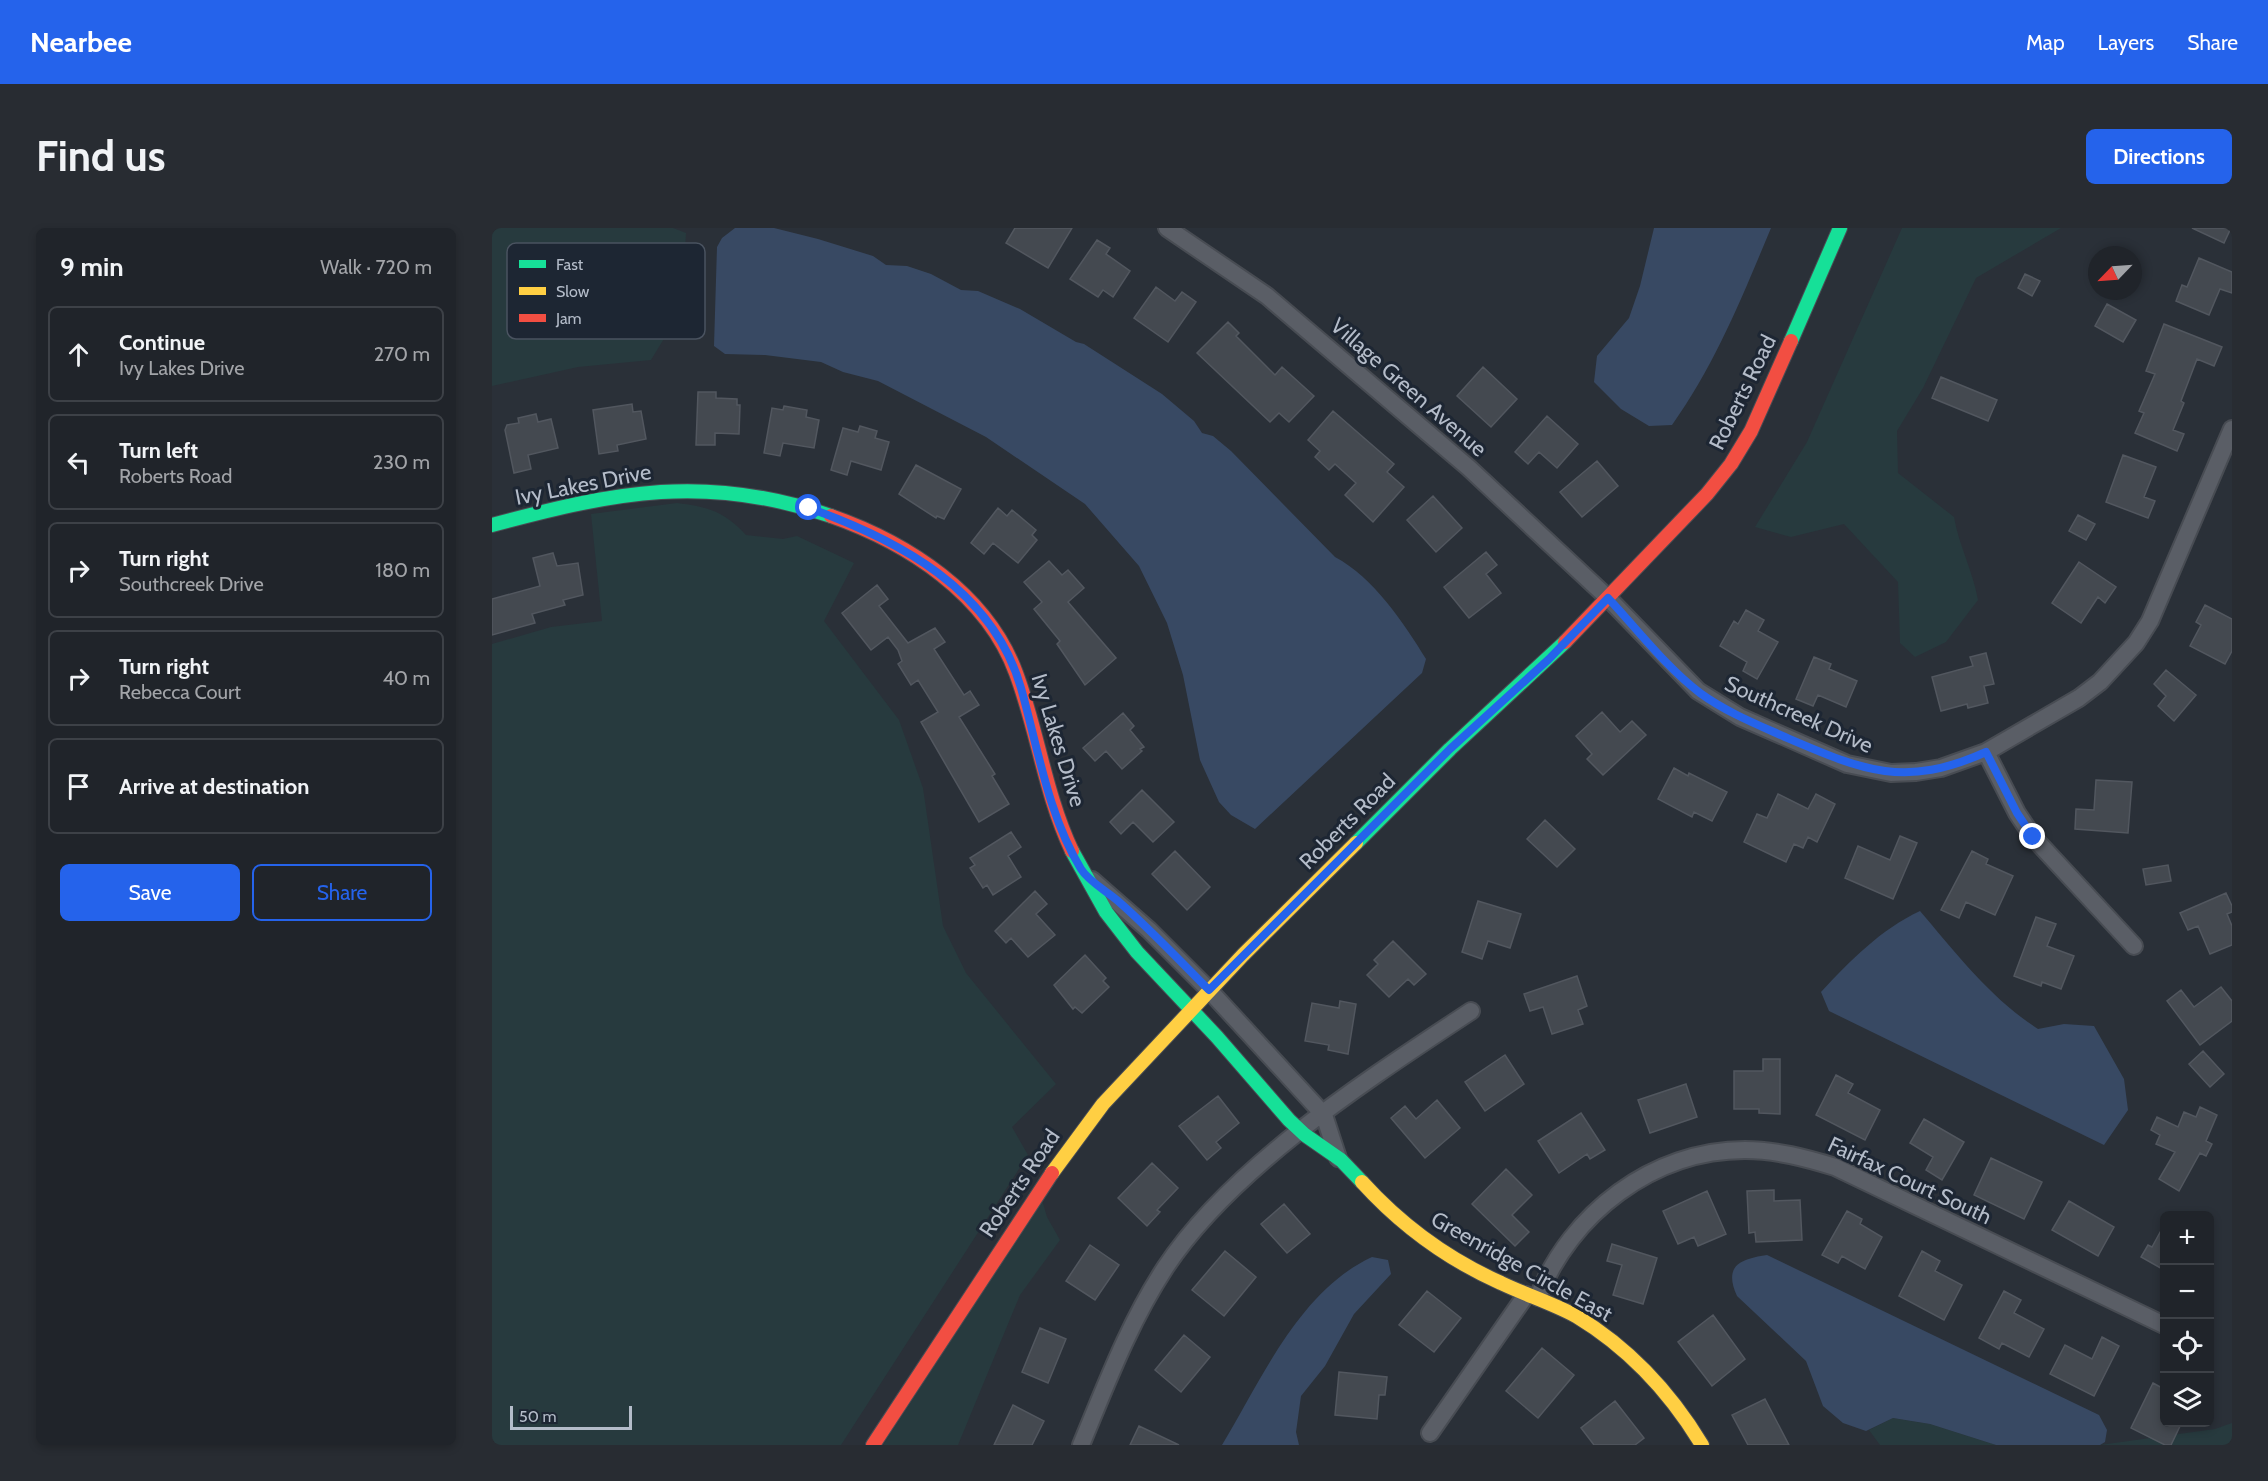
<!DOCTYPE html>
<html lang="en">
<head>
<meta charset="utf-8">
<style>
  :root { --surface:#20242a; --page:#282c32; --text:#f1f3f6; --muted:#a2a4a8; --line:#3d4147; --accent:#2563eb }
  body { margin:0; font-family:Cabin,sans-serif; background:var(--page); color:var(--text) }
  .controls { position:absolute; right:18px; bottom:18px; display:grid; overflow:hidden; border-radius:9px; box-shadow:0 3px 9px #0003 }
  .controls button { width:54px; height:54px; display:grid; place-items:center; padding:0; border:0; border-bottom:2px solid var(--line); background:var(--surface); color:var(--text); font:30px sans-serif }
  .compass { position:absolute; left:1596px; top:18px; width:54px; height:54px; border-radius:50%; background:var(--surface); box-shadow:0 3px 9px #0003; rotate:245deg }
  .scale { position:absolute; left:18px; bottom:15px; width:122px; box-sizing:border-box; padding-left:6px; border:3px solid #b4bcc9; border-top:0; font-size:16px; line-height:21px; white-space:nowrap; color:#b4bcc9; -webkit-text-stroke:4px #1d2633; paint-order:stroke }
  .stop { position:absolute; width:18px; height:18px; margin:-14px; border:4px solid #2563eb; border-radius:50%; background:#fff }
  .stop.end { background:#2563eb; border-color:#fff; box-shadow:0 2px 6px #0008 }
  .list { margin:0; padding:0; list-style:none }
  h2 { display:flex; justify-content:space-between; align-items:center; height:78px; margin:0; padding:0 24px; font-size:26px }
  h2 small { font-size:20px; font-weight:400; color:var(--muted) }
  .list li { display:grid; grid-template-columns:39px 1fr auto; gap:18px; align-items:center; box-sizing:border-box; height:96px; margin:0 12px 12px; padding:0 12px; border:2px solid var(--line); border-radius:9px }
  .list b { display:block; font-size:22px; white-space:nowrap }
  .list p { margin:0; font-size:20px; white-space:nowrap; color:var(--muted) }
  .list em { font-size:20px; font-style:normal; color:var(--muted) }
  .actions { display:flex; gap:12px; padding:18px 24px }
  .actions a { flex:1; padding:14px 0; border:2px solid var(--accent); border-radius:9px; text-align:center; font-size:21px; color:var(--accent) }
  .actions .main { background:var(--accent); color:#fff }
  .icon { flex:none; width:33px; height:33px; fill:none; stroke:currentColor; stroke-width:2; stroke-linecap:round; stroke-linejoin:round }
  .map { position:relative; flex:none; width:1740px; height:1217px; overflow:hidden; border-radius:9px }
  header { display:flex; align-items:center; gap:36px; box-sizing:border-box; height:84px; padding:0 30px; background:var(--accent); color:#fff }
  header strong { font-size:28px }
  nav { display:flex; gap:33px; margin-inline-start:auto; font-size:21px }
  .intro { display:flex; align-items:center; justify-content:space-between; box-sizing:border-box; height:144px; padding:0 36px }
  h1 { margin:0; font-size:42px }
  .button { padding:15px 27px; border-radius:9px; background:var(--accent); color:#fff; font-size:21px; font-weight:700 }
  main { display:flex; gap:36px; padding:0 36px }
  aside { flex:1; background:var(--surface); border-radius:9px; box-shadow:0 3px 9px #0003 }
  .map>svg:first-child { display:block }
  .green { fill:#273a3e }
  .water { fill:#384963 }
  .building { fill:#444950; stroke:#52575f; stroke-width:1.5 }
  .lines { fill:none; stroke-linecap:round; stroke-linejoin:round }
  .street-casing { stroke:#484c53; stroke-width:20 }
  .fast-casing { stroke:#484c53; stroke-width:16 }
  .slow-casing { stroke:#484c53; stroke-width:16 }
  .jam-casing { stroke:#484c53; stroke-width:16 }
  .street { stroke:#5a5e66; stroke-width:16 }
  .fast { stroke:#16e098; stroke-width:14 }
  .slow { stroke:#ffcf43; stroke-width:14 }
  .jam { stroke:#f24e42; stroke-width:14 }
  .route { stroke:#2563eb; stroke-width:8 }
  .labels { text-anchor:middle; stroke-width:6; stroke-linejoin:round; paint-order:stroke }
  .street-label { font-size:22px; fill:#b4bcc9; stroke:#1d2633 }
  .key { fill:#1d2633; stroke:#4a5360; stroke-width:1.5 }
  .key-label { font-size:16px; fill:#b4bcc9 }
</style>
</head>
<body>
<header>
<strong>Nearbee</strong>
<nav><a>Map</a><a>Layers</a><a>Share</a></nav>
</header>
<div class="intro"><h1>Find us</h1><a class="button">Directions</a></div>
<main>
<aside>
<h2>9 min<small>Walk · 720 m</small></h2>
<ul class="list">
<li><svg class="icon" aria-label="ahead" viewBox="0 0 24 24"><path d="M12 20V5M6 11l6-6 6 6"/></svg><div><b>Continue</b><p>Ivy Lakes Drive</p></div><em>270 m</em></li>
<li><svg class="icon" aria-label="left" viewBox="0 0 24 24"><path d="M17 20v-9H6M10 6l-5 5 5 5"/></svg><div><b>Turn left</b><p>Roberts Road</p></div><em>230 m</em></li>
<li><svg class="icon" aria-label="right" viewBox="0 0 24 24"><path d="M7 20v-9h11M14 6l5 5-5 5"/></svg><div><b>Turn right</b><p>Southcreek Drive</p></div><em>180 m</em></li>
<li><svg class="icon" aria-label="right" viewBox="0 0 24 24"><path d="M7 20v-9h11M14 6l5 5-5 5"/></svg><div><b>Turn right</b><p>Rebecca Court</p></div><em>40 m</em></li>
<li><svg class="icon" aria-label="arrive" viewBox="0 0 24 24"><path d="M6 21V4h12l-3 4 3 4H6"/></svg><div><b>Arrive at destination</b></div></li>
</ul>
<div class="actions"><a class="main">Save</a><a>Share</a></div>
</aside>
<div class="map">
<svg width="1740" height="1217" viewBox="0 0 1740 1217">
  <rect width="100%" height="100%" fill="#2a3038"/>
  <!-- green -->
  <path class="green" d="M0 0H181L194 5 190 81 159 132 86 139 0 158Z
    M1410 0H1569L1484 50 1431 160 1405 203 1406 245 1462 289C1467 318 1481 343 1486 372L1454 414 1423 429 1408 415 1406 354 1352 296 1299 309 1263 299 1315 214Z
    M185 275C216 279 232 283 254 307L291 311 305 308 362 335 332 393 407 492 431 560 451 698 474 745 564 856 520 899 536 927 349 1217H0V416L59 399 110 393 99 286Z
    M550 972 555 989 568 1012 528 1067 466 1217H391Z
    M1401 1190 1438 1196 1504 1217H1388L1377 1202Z
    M1740 1195V1217H1608L1723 1201Z"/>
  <!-- water -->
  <path class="water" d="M243 0H282L326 11 381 28 394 37 415 38 439 46 469 62 486 63 528 81 584 114 592 116 670 166 702 193 710 205 721 208 739 223 843 329C881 349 912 395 934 431L930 445 763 601 739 587 727 574 708 532 691 447 675 395 647 338 593 276 494 209 386 153 351 144 329 134 273 127 233 126 222 118 225 19 230 10Z
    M1162 0H1279C1251 67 1223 137 1180 197L1157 198 1129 181 1102 154 1105 128 1137 90 1148 58Z
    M1428 683C1464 725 1498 770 1546 801L1572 796 1602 798 1632 851 1636 882 1612 917 1337 783 1329 764C1358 733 1389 701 1428 683Z
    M1275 1027 1607 1187 1615 1202 1613 1214 1608 1217H1504L1438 1196 1401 1190 1374 1203 1351 1195 1331 1178 1314 1133 1245 1068C1231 1037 1249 1031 1275 1027Z
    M880 1029 896 1032 899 1046 862 1086 833 1138 809 1168 804 1204 807 1217H730C770 1151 807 1063 880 1029Z"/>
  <!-- building -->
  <path class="building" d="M523 0H580L556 40 514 15Z
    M1700 0H1739L1732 15Z
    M605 12 618 20 614 26 638 43 621 69 611 62 606 69 578 51Z
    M1707 30 1740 44V65L1728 61 1717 87 1684 73 1690 57 1695 59Z
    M1533 46 1548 53 1540 68 1526 60Z
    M664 59 683 73 690 64 704 74 676 114 642 90Z
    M1615 76 1644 92 1631 114 1603 98Z
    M736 94 747 105 744 108 783 147 790 139 822 168 797 194 787 185 778 194 705 125Z
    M1672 96 1730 119 1722 138 1705 131 1689 173 1692 175 1681 202 1692 206 1685 223 1643 205 1652 185 1647 183 1663 146 1654 143Z
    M991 139 1025 171 999 199 965 168Z
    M1449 149 1505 172 1496 193 1440 170Z
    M206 164H224V170L245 171V177H248L247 206 223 205V217H204Z
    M140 176 141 184 149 183 154 211 125 217 126 223 107 226 101 182Z
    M292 178 315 182 314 189 327 192 322 220 291 215 288 228 272 225 280 180 291 182Z
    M841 183 902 236 895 244 912 259 881 294 853 267 864 255 843 236 837 242 823 229 828 223 816 212Z
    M44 186 46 194 59 191 66 220 36 227 39 241 22 245 13 202 15 197 27 195 26 190Z
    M1055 188 1086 216 1065 240 1047 224 1036 236 1023 224Z
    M368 198 385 203 383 210 397 214 389 242 359 233 355 247 339 242 351 200 366 204Z
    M1631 227 1664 239 1652 269 1663 273 1656 290 1614 274Z
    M1105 233 1126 258 1090 289 1068 264Z
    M424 237 469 261 452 291 445 288 444 290 407 266Z
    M941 268 970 300 944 324 915 292Z
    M506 280 515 288 520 282 544 302 540 307 545 312 526 335 501 315 492 326 479 315Z
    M1586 287 1603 296 1594 312 1577 303Z
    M994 324 1005 337 994 346 1009 365 977 390 952 359Z
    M61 325 65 338 86 335 91 367 71 372 73 377 40 386 43 395 0 407V371L48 358 41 330Z
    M557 333 570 347 576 342 592 360 576 374 624 430 593 457 565 416 568 413 542 381 550 374 532 354Z
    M1587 334 1624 359 1613 375 1606 369 1589 395 1560 375Z
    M385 357 396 371 387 378 416 415 443 400 453 414 442 421 472 467 478 463 487 477 467 489 503 546 500 548 517 576 487 594 429 494 446 484 426 452 419 457 406 436 410 433 406 422 396 409 379 422 350 385Z
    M1713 377 1740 391V423L1733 436 1698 418 1709 397 1704 394Z
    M1254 382 1272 392 1266 403 1286 414 1265 451 1251 443 1255 434 1228 418 1242 393 1246 396Z
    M1494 425 1502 456 1492 458 1496 475 1476 480 1475 476 1449 483 1440 449 1481 438 1478 429Z
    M1322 429 1339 436 1337 441 1365 453 1354 479 1326 467 1321 478 1304 471Z
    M1674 442 1704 467 1682 493 1666 478 1674 468 1662 456Z
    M1110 484 1128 504 1140 493 1154 507 1111 547 1095 531 1100 526 1084 508Z
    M631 485 642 498 638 502 652 519 648 521 650 523 630 541 614 523 603 533 591 520Z
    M1182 540 1196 548 1197 545 1235 564 1220 593 1202 584 1200 589 1166 571Z
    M1604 552 1640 554 1636 605 1583 601 1584 581 1602 582Z
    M650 562 682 594 661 614 641 594 629 606 618 594Z
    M1286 566 1316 581 1324 566 1343 576 1325 614 1316 609 1311 620 1302 616 1294 634 1252 614 1265 586 1275 590Z
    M1053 592 1083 621 1065 639 1035 611Z
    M519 604 529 619 516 628 529 649 501 667 495 657 491 660 478 640 483 637 478 630Z
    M1408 608 1425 615 1401 671 1353 650 1366 618 1398 632Z
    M683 623 718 659 695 682 660 646Z
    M1480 623 1496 631 1494 636 1521 648 1503 687 1474 674 1467 690 1449 682Z
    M1676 637 1679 653 1654 657 1651 641Z
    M543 663 555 676 544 686 563 707 536 729 519 710 514 715 503 703Z
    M1734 665 1740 678V684L1735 686 1740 698V717L1718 726 1706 698 1696 702 1688 685Z
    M986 673 1029 686 1018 720 996 713 990 731 970 724Z
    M1544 689 1564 696 1555 718 1582 728 1569 761 1550 754 1549 758 1522 748Z
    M901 713 934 746 922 757 916 751 897 769 875 747 886 736 882 732Z
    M593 727 614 750 611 753 617 759 590 785 583 779 581 781 562 757Z
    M1085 748 1095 778 1086 782 1091 796 1060 806 1051 779 1038 783 1032 766Z
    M1729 759 1740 773V793L1708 817 1675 773 1689 762 1702 779Z
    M848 773 864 776 856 826 836 822 837 817 813 813 820 775 847 780Z
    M1711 823 1732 846 1718 859 1697 836Z
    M1013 827 1032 856 993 883 973 854Z
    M1271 831H1288V886L1267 885V881H1242V843H1271Z
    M1344 847 1361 856 1356 865 1388 882 1373 912 1324 887Z
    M1194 856 1205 889 1158 905 1146 872Z
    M726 868 747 895 724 914 729 920 715 932 687 898Z
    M945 872 968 900 933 930 899 890 913 878 924 891Z
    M1708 879 1725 887 1714 913 1720 916 1714 928 1708 925 1687 963 1667 951 1683 924 1664 916 1668 907 1659 902 1665 889 1686 899 1692 884 1704 889Z
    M1089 885 1113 922 1098 931 1095 926 1067 945 1046 913Z
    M1432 891 1472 914 1450 952 1434 942 1441 929 1418 915Z
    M1499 930 1550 954 1532 991 1482 967Z
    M660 935 686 960 665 982 668 984 655 998 626 970Z
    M1014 941 1040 967 1020 987 1037 1004 1023 1018 980 976Z
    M1282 962V973L1308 972 1310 1012 1264 1014 1263 1004 1257 1005 1255 963Z
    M1215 963 1234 1006 1206 1018 1202 1009 1186 1016 1171 983Z
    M1577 973 1622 999 1606 1028 1560 1002Z
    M792 976 818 1006 795 1025 769 996Z
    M1355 983 1370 991 1368 996 1390 1009 1373 1041 1350 1028 1346 1035 1330 1027Z
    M1672 997V1042L1649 1029 1656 1017 1660 1019Z
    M1120 1016 1165 1030 1151 1076 1121 1067 1130 1037 1115 1033Z
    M598 1017 627 1037 603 1072 574 1053Z
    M733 1023 764 1049 732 1088 700 1062Z
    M1430 1023 1448 1033 1443 1043 1470 1057 1452 1092 1407 1068Z
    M935 1063 969 1090 942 1124 907 1097Z
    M1512 1063 1529 1072 1522 1085 1552 1101 1537 1129 1510 1115 1507 1121 1487 1110Z
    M1221 1087 1253 1131 1220 1158 1186 1114Z
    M548 1100 574 1111 556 1155 530 1144Z
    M692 1107 718 1129 689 1164 663 1142Z
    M1610 1109 1627 1118 1602 1168 1558 1146 1573 1117 1600 1131Z
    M1050 1120 1082 1147 1046 1190 1014 1163Z
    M847 1144 895 1149 893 1167H887L885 1191 843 1187Z
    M1661 1155 1672 1161V1194H1690L1679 1217H1673L1639 1200Z
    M1273 1171 1297 1217H1256L1240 1187Z
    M1123 1173 1152 1210 1143 1217H1102L1089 1200Z
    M521 1177 552 1193 540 1217H502Z
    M647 1198 687 1217H638Z"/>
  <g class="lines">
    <!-- street casing -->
    <g class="street-casing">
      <path id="street" d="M675 0 775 68 977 240 1116 370 1206 463 1248 489 1355 536 1399 545 1424 544 1449 540 1494 524 1587 470 1608 454 1644 415 1658 393 1740 201
        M1494 524 1525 585 1541 609 1642 718
        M600 652 657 702 717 762 832 887 846 930
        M1046 1069C1078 986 1161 922 1253 922 1284 922 1314 930 1343 939L1672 1097
        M938 1205 1034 1067
        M589 1217C614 1157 637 1095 673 1040 740 938 878 850 979 783"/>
    </g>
    <!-- fast casing -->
    <g class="fast-casing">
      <path id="fast" d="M1299 113 1348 0
        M0 297C123 264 214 245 339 288
        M864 615 958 521 1073 414
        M580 623 614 684 645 724 725 809 797 892 813 907 849 932 870 954"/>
    </g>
    <!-- slow casing -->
    <g class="slow-casing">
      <path id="slow" d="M560 945 611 876 751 727 864 615
        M870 954C909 997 955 1031 1009 1055 1034 1067 1060 1075 1084 1088 1137 1120 1178 1164 1210 1217"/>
    </g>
    <!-- jam casing -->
    <g class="jam-casing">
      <path id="jam" d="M339 288C416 315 495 366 524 445 546 504 553 566 580 623
        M1073 414 1215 266 1239 236 1259 203 1299 113
        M381 1217 560 945"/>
    </g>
    <!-- street -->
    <use href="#street" class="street"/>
    <!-- fast -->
    <use href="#fast" class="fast"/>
    <!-- slow -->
    <use href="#slow" class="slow"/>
    <!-- jam -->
    <use href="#jam" class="jam"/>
  </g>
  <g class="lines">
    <!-- route -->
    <path class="route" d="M317 280C407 312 501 362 529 460 546 520 556 587 589 641 597 654 615 663 626 673 658 701 687 732 717 762L958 521 1057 431 1116 370C1145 401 1174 439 1208 465 1234 484 1264 496 1293 509 1370 542 1412 561 1494 524L1525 585 1541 609"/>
  </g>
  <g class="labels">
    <!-- street labels -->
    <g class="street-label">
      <text transform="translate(917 159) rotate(41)" y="8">Village Green Avenue</text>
      <text transform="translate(1250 164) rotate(-64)" y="8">Roberts Road</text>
      <text transform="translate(91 256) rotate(-11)" y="8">Ivy Lakes Drive</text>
      <text transform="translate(1307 486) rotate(24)" y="8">Southcreek Drive</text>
      <text transform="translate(567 512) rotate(73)" y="8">Ivy Lakes Drive</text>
      <text transform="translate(855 593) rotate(-45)" y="8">Roberts Road</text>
      <text transform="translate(1418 952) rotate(25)" y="8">Fairfax Court South</text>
      <text transform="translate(527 955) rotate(-56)" y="8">Roberts Road</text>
      <text transform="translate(1030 1038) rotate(29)" y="8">Greenridge Circle East</text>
    </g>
  </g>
  <!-- legend -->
  <rect x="15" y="15" width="198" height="96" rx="9" class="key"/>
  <rect x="27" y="32" width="27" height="8" fill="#16e098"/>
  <rect x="27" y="59" width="27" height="8" fill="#ffcf43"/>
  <rect x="27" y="86" width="27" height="8" fill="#f24e42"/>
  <g class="key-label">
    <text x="64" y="42">Fast</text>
    <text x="64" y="69">Slow</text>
    <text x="64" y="96">Jam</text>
  </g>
</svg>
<div class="controls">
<button>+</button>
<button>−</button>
<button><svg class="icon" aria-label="locate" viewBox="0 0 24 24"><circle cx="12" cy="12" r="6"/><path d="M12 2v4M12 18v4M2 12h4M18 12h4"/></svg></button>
<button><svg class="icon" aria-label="layers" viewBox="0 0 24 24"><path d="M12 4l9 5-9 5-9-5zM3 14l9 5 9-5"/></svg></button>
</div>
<svg class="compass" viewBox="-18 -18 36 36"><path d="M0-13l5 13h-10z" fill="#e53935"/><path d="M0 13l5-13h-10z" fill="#a2a4a8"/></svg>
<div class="scale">50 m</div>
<div class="stop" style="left:317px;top:280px"></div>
<div class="stop end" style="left:1541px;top:609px"></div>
</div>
</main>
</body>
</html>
